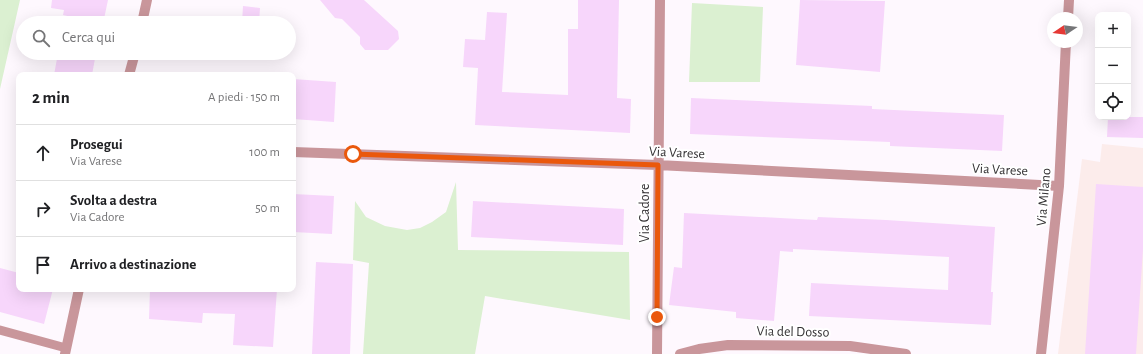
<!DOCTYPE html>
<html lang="it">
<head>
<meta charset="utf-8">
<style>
  :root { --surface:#fff; --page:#f6f6f6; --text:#202124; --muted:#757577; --line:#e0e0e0 }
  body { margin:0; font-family:"Alegreya Sans",sans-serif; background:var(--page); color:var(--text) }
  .controls { position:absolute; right:12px; top:12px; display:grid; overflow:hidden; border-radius:8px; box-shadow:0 4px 16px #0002 }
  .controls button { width:36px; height:36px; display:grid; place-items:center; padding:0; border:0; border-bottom:1px solid var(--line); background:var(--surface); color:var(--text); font:20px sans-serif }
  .compass { position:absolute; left:1047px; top:12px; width:36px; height:36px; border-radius:50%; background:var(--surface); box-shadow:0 4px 16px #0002; rotate:257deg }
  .stop { position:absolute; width:12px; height:12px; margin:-9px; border:3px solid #ea580c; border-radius:50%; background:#fff }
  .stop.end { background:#ea580c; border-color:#fff; box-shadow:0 1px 4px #0008 }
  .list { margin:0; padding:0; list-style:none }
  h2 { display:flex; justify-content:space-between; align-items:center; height:52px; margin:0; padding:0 16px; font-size:17px }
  h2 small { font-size:13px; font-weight:400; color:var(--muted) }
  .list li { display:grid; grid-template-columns:26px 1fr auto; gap:12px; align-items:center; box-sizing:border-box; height:56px; padding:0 16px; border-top:1px solid var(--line) }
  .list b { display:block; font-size:15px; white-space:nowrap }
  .list p { margin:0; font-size:13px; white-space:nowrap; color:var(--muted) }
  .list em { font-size:13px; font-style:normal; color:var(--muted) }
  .icon { flex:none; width:22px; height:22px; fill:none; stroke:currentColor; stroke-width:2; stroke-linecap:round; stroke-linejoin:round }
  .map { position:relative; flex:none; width:1143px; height:354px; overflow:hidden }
  .search { position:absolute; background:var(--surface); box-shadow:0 4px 16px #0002; left:16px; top:16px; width:280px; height:44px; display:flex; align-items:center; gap:10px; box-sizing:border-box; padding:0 14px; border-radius:22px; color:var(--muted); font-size:15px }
  .panel { position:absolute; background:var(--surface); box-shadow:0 4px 16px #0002; left:16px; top:72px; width:280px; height:220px; border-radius:8px }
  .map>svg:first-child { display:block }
  .industrial { fill:#fceceb }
  .green { fill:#dbf0d1 }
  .building { fill:#f7d6fb }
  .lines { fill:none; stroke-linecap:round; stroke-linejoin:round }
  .service { stroke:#c9969b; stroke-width:9 }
  .minor { stroke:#c9969b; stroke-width:10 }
  .route { stroke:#ea580c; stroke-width:5 }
  .labels { text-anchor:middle; stroke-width:4; stroke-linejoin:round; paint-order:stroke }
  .street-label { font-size:14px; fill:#343234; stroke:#fff }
</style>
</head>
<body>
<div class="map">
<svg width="1143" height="354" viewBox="0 0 1143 354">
  <rect width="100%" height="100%" fill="#fef8fe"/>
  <!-- industrial -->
  <path class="industrial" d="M1102 144 1143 148V354H1058L1082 159 1100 162Z"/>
  <!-- green -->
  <path class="green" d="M0 0H20L0 89Z
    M692 3 763 7 760 82H689Z
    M456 182 458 250 629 252 630 320 485 296 475 354H363L369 263 353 260 355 201 366 217 385 226 407 230 420 228 432 222 446 212Z"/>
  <!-- building -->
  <path class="building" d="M52 0H108L104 19 95 17 94 22 63 15 64 10 51 8Z
    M320 0H364L398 31 399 39 388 50H365L360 44V37L342 19 335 18Z
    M578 0H619L617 98 631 99 630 133 475 125 478 68 463 67 465 39 485 40 487 12 507 13 502 92 568 95V29H578Z
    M800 0 885 1 880 72 796 65Z
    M243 6 260 8 259 23H242Z
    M58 53H96L92 75H54Z
    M293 79 336 82 334 122 293 119Z
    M691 98 872 106V109L1004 115 1002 151 890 146V142L690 134Z
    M1108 117H1143V138L1107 137Z
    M1096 184 1143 187V249L1136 354H1085Z
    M293 194 334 196 332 234 293 232Z
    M473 201 624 209 623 245 471 237Z
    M684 213 817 220 818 217 886 220 995 227 991 292H993L991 325 809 316 811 283 948 290 949 257 793 249V252L780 251 774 321 736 318V312L669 305 674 267 682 268Z
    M316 262 353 264 350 354H312Z
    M0 268 19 273V289H53L44 324 0 312Z
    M150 289H201V290L234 292V289H277L273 347 233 345 235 314 203 313 202 323 149 319Z"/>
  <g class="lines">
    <!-- service -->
    <path class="service" d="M0 330 66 348"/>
    <!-- minor -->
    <path class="minor" d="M1068 18 1069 0
      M142 23 147 0
      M129 75 135 53
      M293 152 658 165 1059 186
      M65 354 79 289
      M657 354 660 0
      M680 354 699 349 728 345 850 346 906 354
      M1041 354 1059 186 1066 42"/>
  </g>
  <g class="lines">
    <!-- route -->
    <path class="route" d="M353 154 658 165 657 317"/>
  </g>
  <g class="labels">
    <!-- street labels -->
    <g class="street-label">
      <text transform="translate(677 152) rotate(3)" y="5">Via Varese</text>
      <text transform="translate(1000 169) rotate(3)" y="5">Via Varese</text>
      <text transform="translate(1043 197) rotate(-85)" y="5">Via Milano</text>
      <text transform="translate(644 213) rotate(-90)" y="5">Via Cadore</text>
      <text transform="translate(793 331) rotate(1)" y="5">Via del Dosso</text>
    </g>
  </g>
</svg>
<div class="controls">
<button>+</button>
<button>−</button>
<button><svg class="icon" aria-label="locate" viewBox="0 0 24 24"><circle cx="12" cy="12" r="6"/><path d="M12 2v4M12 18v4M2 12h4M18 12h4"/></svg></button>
</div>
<svg class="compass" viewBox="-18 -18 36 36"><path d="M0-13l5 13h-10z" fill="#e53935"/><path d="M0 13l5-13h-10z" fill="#757577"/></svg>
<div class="stop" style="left:353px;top:154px"></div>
<div class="stop end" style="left:657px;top:317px"></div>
<div class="search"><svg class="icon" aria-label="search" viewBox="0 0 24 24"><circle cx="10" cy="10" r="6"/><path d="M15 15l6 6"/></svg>Cerca qui</div>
<section class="panel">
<h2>2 min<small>A piedi · 150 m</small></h2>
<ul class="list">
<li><svg class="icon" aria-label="ahead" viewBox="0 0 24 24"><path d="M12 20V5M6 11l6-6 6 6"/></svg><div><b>Prosegui</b><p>Via Varese</p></div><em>100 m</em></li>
<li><svg class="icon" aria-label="right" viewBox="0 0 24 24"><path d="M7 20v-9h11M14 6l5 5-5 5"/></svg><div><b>Svolta a destra</b><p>Via Cadore</p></div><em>50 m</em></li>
<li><svg class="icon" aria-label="arrive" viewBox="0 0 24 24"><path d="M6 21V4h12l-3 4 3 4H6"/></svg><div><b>Arrivo a destinazione</b></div></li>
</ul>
</section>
</div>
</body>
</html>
